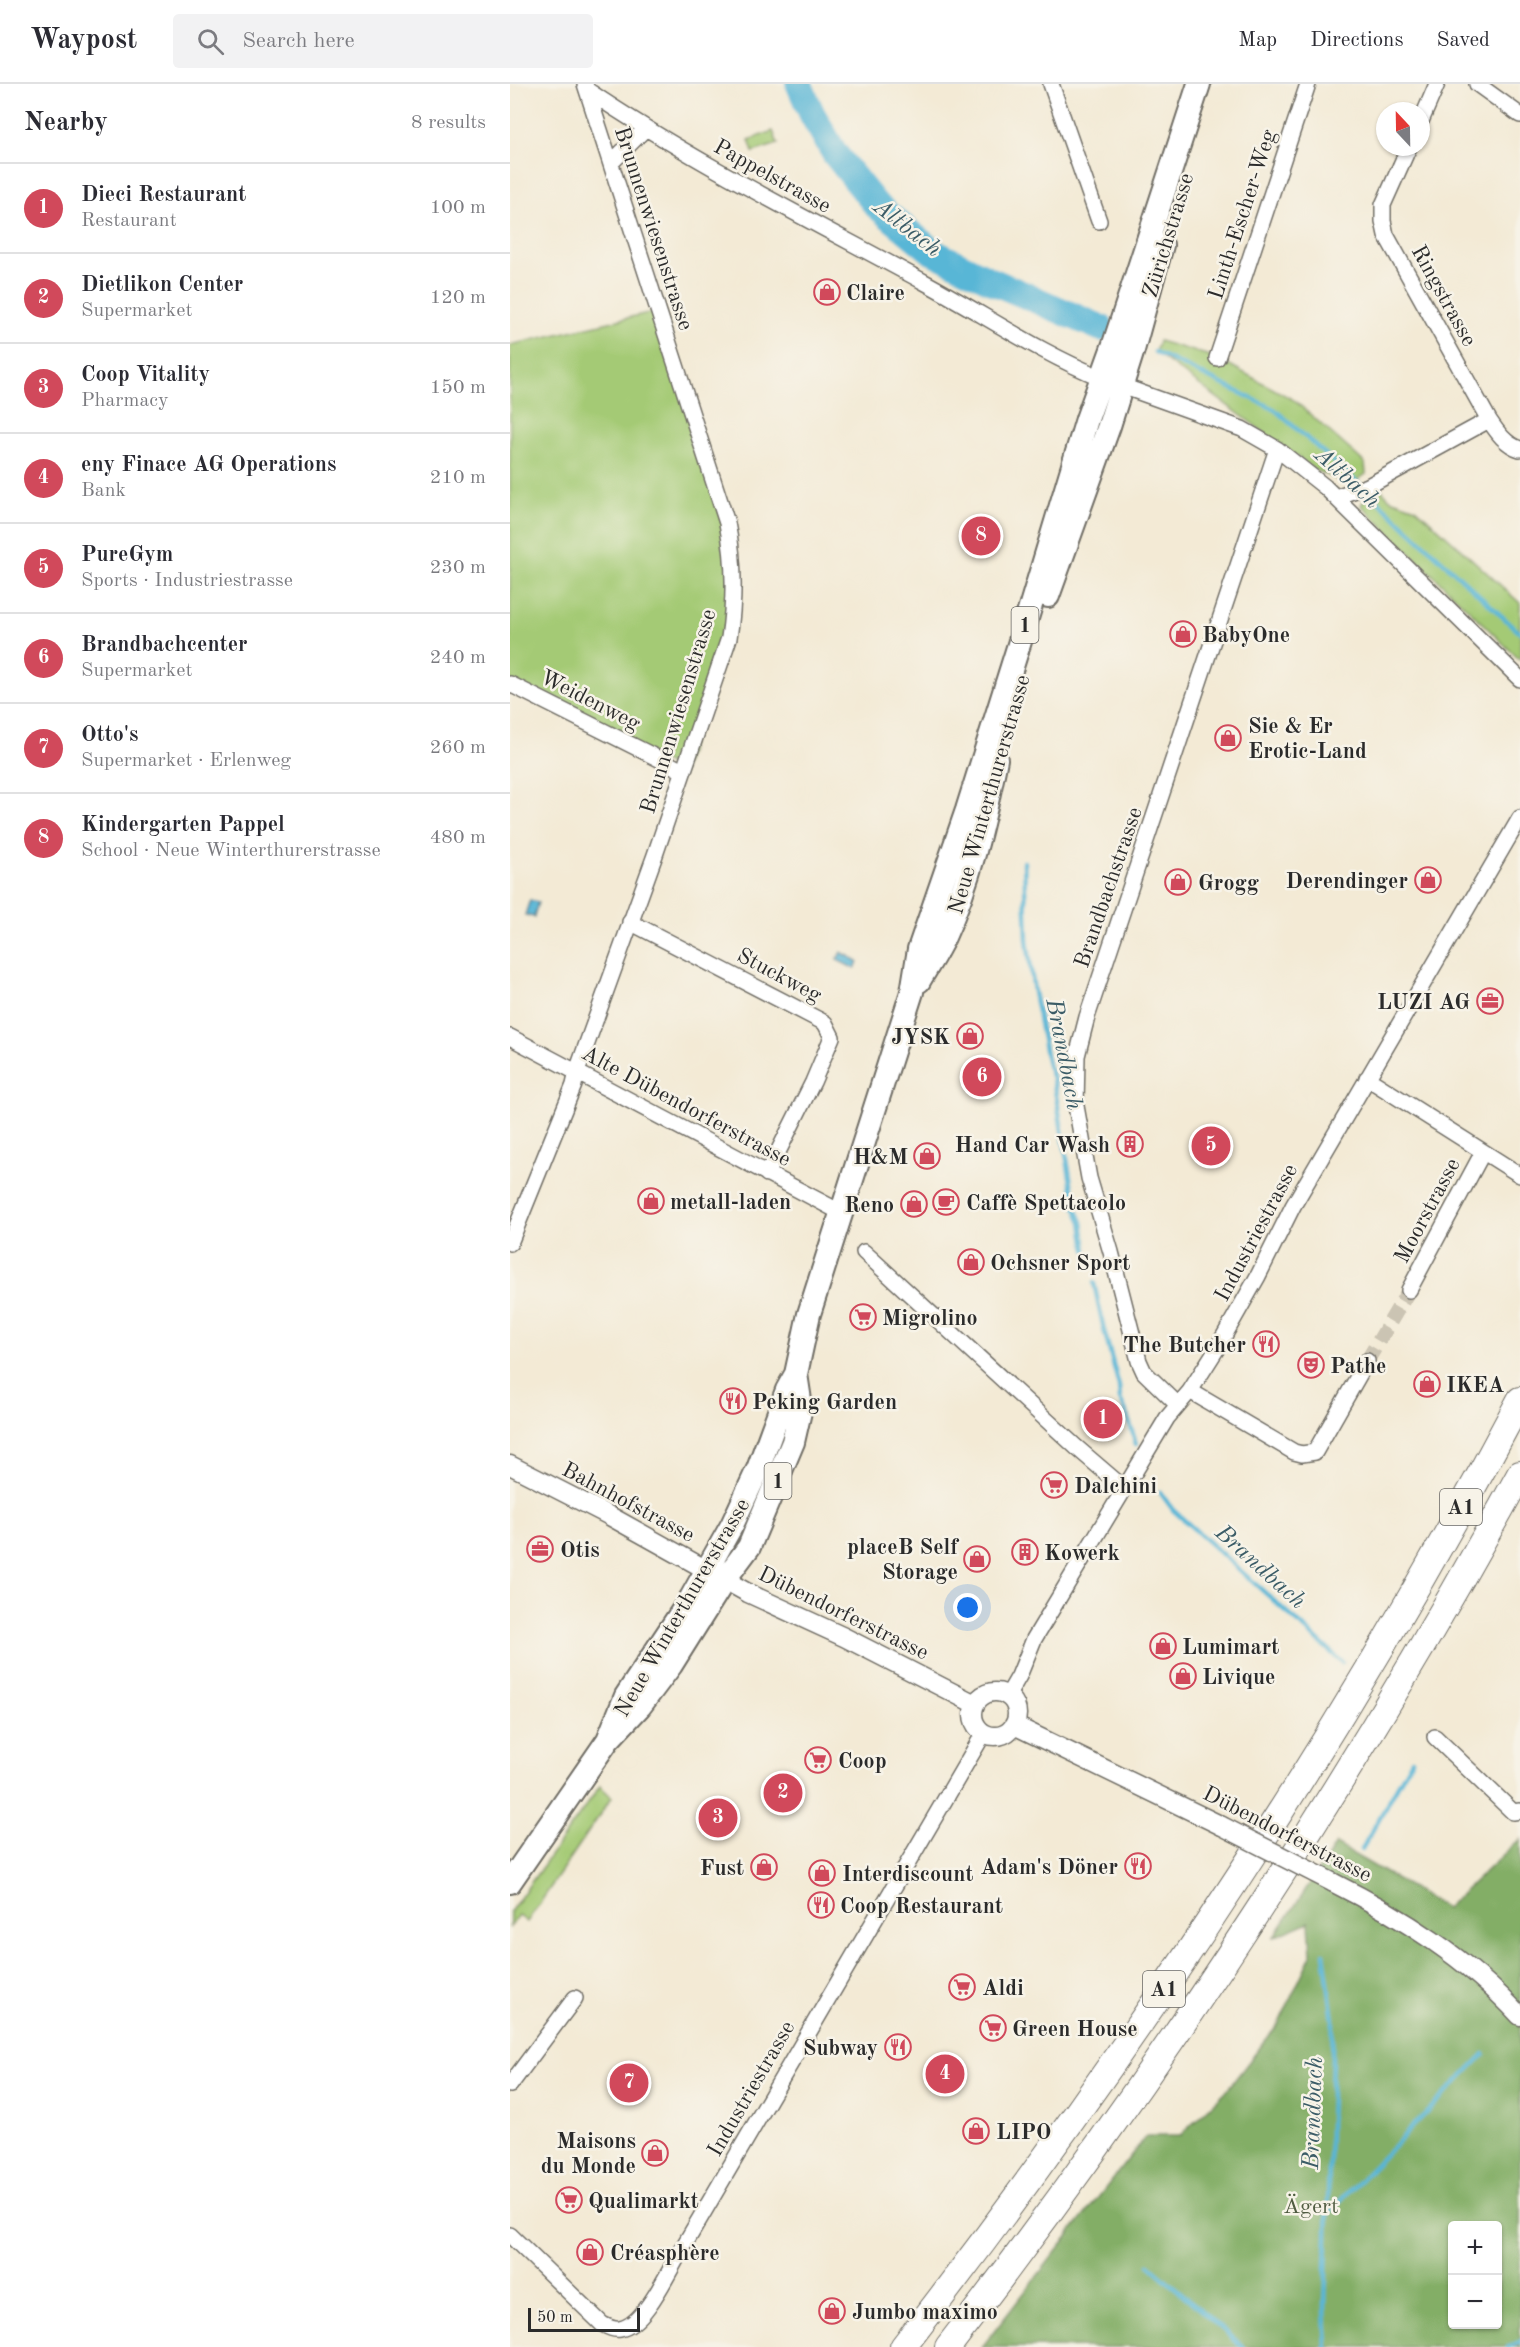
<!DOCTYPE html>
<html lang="en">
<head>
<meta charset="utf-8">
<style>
  :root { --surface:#fff; --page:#f2f2f3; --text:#2b2b33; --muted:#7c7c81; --line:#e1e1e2; --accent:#d1495b }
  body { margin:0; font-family:"Old Standard TT",serif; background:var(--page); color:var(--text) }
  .controls { position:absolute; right:18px; bottom:18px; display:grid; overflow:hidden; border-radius:6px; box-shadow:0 2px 4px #0004 }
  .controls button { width:54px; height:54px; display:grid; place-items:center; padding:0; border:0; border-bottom:2px solid var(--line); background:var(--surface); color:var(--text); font:30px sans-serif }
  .compass { position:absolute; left:866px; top:18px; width:54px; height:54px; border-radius:50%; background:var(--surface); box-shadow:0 2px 4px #0004; rotate:338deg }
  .scale { position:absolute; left:18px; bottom:15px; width:112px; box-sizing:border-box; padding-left:6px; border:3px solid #2b2b2b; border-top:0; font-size:16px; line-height:21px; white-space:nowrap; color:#2b2b2b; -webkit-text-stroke:4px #f7f3e8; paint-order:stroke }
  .you { position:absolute; left:458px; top:1524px; width:21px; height:21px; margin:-15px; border:4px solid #fff; border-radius:50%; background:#1a73e8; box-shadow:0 0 0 9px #1a73e833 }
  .badge { display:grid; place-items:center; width:39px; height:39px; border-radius:50%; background:var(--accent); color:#fff; font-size:20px; font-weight:700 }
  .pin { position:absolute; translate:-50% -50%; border:3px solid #fff; box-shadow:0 2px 6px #0006 }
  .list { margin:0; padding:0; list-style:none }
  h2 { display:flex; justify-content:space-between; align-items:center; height:78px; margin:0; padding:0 24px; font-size:26px }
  h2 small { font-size:20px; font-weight:400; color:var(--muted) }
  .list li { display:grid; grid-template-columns:39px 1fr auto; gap:18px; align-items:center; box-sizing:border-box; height:90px; padding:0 24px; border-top:2px solid var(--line) }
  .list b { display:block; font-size:22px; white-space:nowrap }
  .list p { margin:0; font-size:20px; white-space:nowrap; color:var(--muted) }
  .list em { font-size:20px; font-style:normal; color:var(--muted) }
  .icon { flex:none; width:33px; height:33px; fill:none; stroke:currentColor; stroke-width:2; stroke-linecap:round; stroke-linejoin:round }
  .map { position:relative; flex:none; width:1010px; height:2263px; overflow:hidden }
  header { display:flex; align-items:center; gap:36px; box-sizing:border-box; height:84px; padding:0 30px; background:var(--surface); border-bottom:2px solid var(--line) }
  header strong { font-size:28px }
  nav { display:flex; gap:33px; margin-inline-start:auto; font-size:21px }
  .search { width:420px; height:54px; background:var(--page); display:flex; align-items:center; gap:15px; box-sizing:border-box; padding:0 21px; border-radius:6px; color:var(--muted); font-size:22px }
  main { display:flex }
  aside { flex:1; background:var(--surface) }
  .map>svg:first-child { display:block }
  .green { fill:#a4ca74; stroke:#687a50; stroke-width:1.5 }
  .forest { fill:#83ae66; stroke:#576c48; stroke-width:1.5; fill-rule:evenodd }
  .water { fill:#58b6d6; stroke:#427080; stroke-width:1.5 }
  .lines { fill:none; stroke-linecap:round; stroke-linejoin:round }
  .stream { stroke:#58b6d6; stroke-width:4.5 }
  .river { stroke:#58b6d6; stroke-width:27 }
  .minor-tunnel { stroke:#cbc4b3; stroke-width:15; stroke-dasharray:15 8; stroke-linecap:butt }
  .minor-casing { stroke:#716e66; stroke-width:18 }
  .tertiary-casing { stroke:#716e66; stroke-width:21 }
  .primary-casing { stroke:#716e66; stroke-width:26 }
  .motorway-casing { stroke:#716e66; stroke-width:28 }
  .minor { stroke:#fff; stroke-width:15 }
  .tertiary { stroke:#fff; stroke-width:18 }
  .primary { stroke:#fff; stroke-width:22 }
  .motorway { stroke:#fff; stroke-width:26 }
  .tertiary-bridge-casing { stroke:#716e66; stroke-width:21; stroke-linecap:butt }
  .tertiary-bridge { stroke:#fff; stroke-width:18 }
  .labels { text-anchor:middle; stroke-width:5; stroke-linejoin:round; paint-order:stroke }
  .shield { fill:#f7f3e8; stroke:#686764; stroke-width:1.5 }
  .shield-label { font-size:21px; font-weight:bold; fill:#2b2b2b }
  .street-label { font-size:22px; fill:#2b2b2b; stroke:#f7f3e8 }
  .poi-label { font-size:22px; font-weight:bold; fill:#2b2b2b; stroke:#f7f3e8; text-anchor:start }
  .park-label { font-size:22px; fill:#4f5b41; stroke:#f7f3e8 }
  .water-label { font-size:24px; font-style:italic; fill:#3b5c67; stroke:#f7f3e8 }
</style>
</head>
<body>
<header>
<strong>Waypost</strong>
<div class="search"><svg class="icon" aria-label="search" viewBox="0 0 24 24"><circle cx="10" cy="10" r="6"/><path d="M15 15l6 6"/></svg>Search here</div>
<nav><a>Map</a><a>Directions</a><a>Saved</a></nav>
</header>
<main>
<aside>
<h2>Nearby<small>8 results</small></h2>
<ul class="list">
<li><span class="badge">1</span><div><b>Dieci Restaurant</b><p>Restaurant</p></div><em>100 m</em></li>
<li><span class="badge">2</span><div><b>Dietlikon Center</b><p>Supermarket</p></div><em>120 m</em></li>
<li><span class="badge">3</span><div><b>Coop Vitality</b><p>Pharmacy</p></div><em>150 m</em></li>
<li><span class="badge">4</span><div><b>eny Finace AG Operations</b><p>Bank</p></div><em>210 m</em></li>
<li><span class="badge">5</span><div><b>PureGym</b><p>Sports · Industriestrasse</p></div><em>230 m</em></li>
<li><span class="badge">6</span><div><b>Brandbachcenter</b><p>Supermarket</p></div><em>240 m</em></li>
<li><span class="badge">7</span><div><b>Otto's</b><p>Supermarket · Erlenweg</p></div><em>260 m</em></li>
<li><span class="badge">8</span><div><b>Kindergarten Pappel</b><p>School · Neue Winterthurerstrasse</p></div><em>480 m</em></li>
</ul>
</aside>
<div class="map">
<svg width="1010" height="2263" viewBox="0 0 1010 2263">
  <rect width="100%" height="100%" fill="#f7f3e8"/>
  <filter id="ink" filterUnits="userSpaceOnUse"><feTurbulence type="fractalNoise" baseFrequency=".0167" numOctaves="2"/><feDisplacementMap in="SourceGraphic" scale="12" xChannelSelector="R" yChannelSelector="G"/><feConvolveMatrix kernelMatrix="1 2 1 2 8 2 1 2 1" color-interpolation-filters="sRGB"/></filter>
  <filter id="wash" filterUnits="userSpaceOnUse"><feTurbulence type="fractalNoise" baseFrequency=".008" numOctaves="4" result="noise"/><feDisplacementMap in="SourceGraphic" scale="24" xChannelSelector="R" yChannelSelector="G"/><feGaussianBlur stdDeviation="1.35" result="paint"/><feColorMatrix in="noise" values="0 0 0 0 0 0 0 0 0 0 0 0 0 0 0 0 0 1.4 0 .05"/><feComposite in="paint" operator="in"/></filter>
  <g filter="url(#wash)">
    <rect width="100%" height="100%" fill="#f3ead5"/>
    <!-- green -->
    <path class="green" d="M263 47 268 60 243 68 239 56Z
      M147 227 210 417 224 522 173 687 0 600V261Z
      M649 257 707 274 784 316 855 379 856 390 846 397 837 399 805 386 645 268Z
      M865 399 880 415 906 424 1010 519V576L851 421Z
      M90 1702 102 1713 17 1838 8 1831 0 1843V1828Z"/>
    <!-- forest -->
    <path class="forest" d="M1010 1755V2263H472L636 2052H670L716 2007 769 1939 801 1871 799 1838 764 1853 826 1760 936 1824ZM942 2142H988V2240H942Z"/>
    <!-- water -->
    <path class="water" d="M20 816 28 818 24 833 15 831Z
      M331 868 348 877 345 885 327 876Z"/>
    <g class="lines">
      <!-- stream -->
      <path class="stream" d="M645 268 764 325 850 401
        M856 406 1010 549
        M514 778 517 855 524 908 538 981 543 994 565 1122 572 1138 576 1166
        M584 1199 594 1246 609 1302 610 1315 616 1327 626 1360
        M650 1408 663 1426 832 1578
        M852 1765 902 1676
        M814 1869 823 1936 815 2224 817 2263
        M817 2130 974 1970
        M639 2181 733 2263
        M998 2263 1010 2258"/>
      <!-- river -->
      <path class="river" d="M289 0 302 30 325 70 366 121 423 168 484 198 591 244"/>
    </g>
  </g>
  <g filter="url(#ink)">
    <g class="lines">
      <!-- minor-tunnel -->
      <path class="minor-tunnel" d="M857 1277 899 1206"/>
      <!-- minor casing -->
      <g class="minor-casing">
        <path id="minor" d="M541 0 589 137
          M967 0 1010 31
          M77 6C185 79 302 137 416 199 475 231 530 269 592 294
          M911 37 927 0
          M899 63 873 121V137L876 151 979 336C987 348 996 361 1010 365
          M101 79 135 45
          M707 274 798 0
          M612 302 732 345 767 365 815 403 1010 595
          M825 413 858 402 979 336
          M0 600 173 687
          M120 838 315 939 322 953 303 998 257 1090
          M0 953 332 1129
          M857 994 1010 1091
          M0 1159 64 1001 67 987 145 771 219 554C225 514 225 478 217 439L75 0
          M354 1168 566 1363 615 1405
          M899 1206 973 1068
          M680 1307 784 1368 792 1370 805 1368 857 1277
          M667 1320 634 1288 629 1277 601 1168 579 1094 566 1022 567 972 577 933 767 365
          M498 1611 509 1592 524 1555 657 1334 680 1307 706 1266 748 1192 783 1122 1010 734
          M925 1653 1003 1728 1010 1727
          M0 2001 65 1914
          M0 2151 92 2240C98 2243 103 2246 110 2245 135 2241 159 2186 172 2165L474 1649"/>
      </g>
      <!-- tertiary casing -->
      <g class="tertiary-casing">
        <path id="tertiary" d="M0 1381 98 1431 238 1509 334 1553 465 1620
          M463 1630a22 22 0 1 1 44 0a22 22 0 1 1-44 0Z
          M504 1641 712 1742
          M822 1798C892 1833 957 1874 1010 1932"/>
      </g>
      <!-- primary casing -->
      <g class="primary-casing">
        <path id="primary" d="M538 512 599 342 623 266 652 161
          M409 897C417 883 427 868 434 853 460 797 474 736 486 675
          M98 1656 116 1612 181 1514 222 1441 248 1385 277 1306 286 1290 299 1230 402 908 409 865 457 726 511 554 577 335 604 260 689 0
          M0 1798 98 1656 130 1622 161 1581 215 1495 239 1463 283 1358 291 1323 286 1290"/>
      </g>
      <!-- motorway casing -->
      <g class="motorway-casing">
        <path id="motorway" d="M393 2263C624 1965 834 1649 1010 1316
          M438 2263C651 1987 842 1696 1010 1390"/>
      </g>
      <!-- minor -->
      <use href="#minor" class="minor"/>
      <!-- tertiary -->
      <use href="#tertiary" class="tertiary"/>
      <!-- primary -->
      <use href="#primary" class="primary"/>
      <!-- motorway -->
      <use href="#motorway" class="motorway"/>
      <!-- tertiary-bridge casing -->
      <g class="tertiary-bridge-casing">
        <path id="tertiary-bridge" d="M712 1742 822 1798"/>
      </g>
      <!-- tertiary-bridge -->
      <use href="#tertiary-bridge" class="tertiary-bridge"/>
    </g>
  </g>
  <!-- icons -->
  <defs>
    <g id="shop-ring" transform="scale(1.35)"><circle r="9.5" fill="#f7f3e8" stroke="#d1495b" stroke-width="1.5"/><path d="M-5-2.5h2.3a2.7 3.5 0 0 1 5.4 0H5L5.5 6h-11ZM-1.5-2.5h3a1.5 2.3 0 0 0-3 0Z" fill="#d1495b"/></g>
    <g id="office-ring" transform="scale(1.35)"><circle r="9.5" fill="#f7f3e8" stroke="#d1495b" stroke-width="1.5"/><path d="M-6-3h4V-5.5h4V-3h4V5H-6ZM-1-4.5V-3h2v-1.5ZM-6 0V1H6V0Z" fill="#d1495b"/></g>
    <g id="building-ring" transform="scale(1.35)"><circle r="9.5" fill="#f7f3e8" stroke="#d1495b" stroke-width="1.5"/><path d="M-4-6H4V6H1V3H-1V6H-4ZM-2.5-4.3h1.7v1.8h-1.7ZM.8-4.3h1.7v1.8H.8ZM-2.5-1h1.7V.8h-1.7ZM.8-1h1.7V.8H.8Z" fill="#d1495b"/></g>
    <g id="cafe-ring" transform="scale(1.35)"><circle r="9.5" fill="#f7f3e8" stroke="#d1495b" stroke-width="1.5"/><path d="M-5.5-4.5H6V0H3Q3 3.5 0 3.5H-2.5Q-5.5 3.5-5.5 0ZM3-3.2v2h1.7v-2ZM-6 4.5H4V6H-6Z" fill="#d1495b"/></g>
    <g id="supermarket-ring" transform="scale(1.35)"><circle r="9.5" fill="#f7f3e8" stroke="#d1495b" stroke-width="1.5"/><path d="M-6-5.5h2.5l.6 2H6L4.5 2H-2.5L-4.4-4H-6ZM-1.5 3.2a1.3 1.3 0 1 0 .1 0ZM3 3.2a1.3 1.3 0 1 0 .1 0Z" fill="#d1495b"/></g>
    <g id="restaurant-ring" transform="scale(1.35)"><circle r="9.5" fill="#f7f3e8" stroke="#d1495b" stroke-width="1.5"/><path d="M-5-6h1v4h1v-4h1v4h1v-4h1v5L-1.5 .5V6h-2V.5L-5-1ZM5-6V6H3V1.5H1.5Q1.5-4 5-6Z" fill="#d1495b"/></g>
    <g id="theatre-ring" transform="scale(1.35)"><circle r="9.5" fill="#f7f3e8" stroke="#d1495b" stroke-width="1.5"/><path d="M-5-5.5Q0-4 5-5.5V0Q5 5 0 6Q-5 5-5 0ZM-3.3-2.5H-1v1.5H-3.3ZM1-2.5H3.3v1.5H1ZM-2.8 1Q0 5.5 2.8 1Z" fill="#d1495b"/></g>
  </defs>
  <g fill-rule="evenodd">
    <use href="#shop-ring" x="317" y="208"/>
    <use href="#shop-ring" x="673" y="550"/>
    <use href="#shop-ring" x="718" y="654"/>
    <use href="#shop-ring" x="918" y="796"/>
    <use href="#shop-ring" x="668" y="798"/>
    <use href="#office-ring" x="980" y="917"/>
    <use href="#shop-ring" x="460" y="952"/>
    <use href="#building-ring" x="620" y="1060"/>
    <use href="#shop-ring" x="417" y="1072"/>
    <use href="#shop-ring" x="141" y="1117"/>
    <use href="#cafe-ring" x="436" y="1118"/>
    <use href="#shop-ring" x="404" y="1120"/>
    <use href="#shop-ring" x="461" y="1178"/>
    <use href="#supermarket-ring" x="353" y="1233"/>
    <use href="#restaurant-ring" x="756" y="1260"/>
    <use href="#theatre-ring" x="801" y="1281"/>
    <use href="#shop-ring" x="917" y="1300"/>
    <use href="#restaurant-ring" x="223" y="1317"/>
    <use href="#supermarket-ring" x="544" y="1401"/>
    <use href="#office-ring" x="30" y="1465"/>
    <use href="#building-ring" x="515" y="1468"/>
    <use href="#shop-ring" x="467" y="1475"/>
    <use href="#shop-ring" x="653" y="1562"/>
    <use href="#shop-ring" x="673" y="1592"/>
    <use href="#supermarket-ring" x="308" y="1676"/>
    <use href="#restaurant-ring" x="628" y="1782"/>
    <use href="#shop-ring" x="254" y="1783"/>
    <use href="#shop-ring" x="312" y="1789"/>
    <use href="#restaurant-ring" x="311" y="1821"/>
    <use href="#supermarket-ring" x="452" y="1903"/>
    <use href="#supermarket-ring" x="483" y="1944"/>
    <use href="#restaurant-ring" x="388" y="1963"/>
    <use href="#shop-ring" x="466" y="2047"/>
    <use href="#shop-ring" x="145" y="2069"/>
    <use href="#supermarket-ring" x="59" y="2116"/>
    <use href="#shop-ring" x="80" y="2168"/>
    <use href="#shop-ring" x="322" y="2227"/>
  </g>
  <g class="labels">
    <!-- shield labels -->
    <g class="shield">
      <rect x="501.5" y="523" width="27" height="36" rx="4.5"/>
      <rect x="254.5" y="1379" width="27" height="36" rx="4.5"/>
      <rect x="930" y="1405" width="42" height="36" rx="4.5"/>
      <rect x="633" y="1887" width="42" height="36" rx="4.5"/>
    </g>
    <g class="shield-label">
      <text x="515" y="548">1</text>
      <text x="268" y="1404">1</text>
      <text x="951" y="1430">A1</text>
      <text x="654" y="1912">A1</text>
    </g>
    <!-- street labels -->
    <g class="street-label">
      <text transform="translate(263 91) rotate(29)" y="8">Pappelstrasse</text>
      <text transform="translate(731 130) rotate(-72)" y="8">Linth-Escher-Weg</text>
      <text transform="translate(145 144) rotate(72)" y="8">Brunnenwiesenstrasse</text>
      <text transform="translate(657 151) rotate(-73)" y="8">Zürichstrasse</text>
      <text transform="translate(935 211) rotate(61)" y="8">Ringstrasse</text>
      <text transform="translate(81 615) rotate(27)" y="8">Weidenweg</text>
      <text transform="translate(167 627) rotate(-73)" y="8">Brunnenwiesenstrasse</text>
      <text transform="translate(478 710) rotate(-74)" y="8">Neue Winterthurerstrasse</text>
      <text transform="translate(597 803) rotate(-71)" y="8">Brandbachstrasse</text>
      <text transform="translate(270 890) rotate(28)" y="8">Stuckweg</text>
      <text transform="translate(177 1021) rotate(28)" y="8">Alte Dübendorferstrasse</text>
      <text transform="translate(916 1126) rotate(-62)" y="8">Moorstrasse</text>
      <text transform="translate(745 1148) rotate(-62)" y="8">Industriestrasse</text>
      <text transform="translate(119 1417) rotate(28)" y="8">Bahnhofstrasse</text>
      <text transform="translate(171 1523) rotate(-60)" y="8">Neue Winterthurerstrasse</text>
      <text transform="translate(334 1528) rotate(26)" y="8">Dübendorferstrasse</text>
      <text transform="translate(778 1749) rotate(27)" y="8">Dübendorferstrasse</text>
      <text transform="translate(240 2004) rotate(-60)" y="8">Industriestrasse</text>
    </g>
    <!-- poi labels -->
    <g class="poi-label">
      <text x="336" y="216">Claire</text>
      <text x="692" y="558">BabyOne</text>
      <text x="738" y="649">Sie &amp; Er<tspan x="738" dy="25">Erotic-Land</tspan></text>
      <text x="898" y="804" text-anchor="end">Derendinger</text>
      <text x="688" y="806">Grogg</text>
      <text x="960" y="925" text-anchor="end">LUZI AG</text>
      <text x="440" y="960" text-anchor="end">JYSK</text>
      <text x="600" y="1068" text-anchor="end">Hand Car Wash</text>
      <text x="398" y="1080" text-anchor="end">H&amp;M</text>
      <text x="160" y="1125">metall-laden</text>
      <text x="456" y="1126">Caffè Spettacolo</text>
      <text x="384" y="1128" text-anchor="end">Reno</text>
      <text x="480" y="1186">Ochsner Sport</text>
      <text x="372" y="1241">Migrolino</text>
      <text x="736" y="1268" text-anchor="end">The Butcher</text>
      <text x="820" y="1289">Pathe</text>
      <text x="936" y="1308">IKEA</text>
      <text x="242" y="1325">Peking Garden</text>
      <text x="564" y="1409">Dalchini</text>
      <text x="448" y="1470" text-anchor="end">placeB Self<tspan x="448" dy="25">Storage</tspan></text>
      <text x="50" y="1473">Otis</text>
      <text x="534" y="1476">Kowerk</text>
      <text x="672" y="1570">Lumimart</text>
      <text x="692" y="1600">Livique</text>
      <text x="328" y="1684">Coop</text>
      <text x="608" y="1790" text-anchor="end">Adam's Döner</text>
      <text x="234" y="1791" text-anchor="end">Fust</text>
      <text x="332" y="1797">Interdiscount</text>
      <text x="330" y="1829">Coop Restaurant</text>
      <text x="472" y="1911">Aldi</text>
      <text x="502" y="1952">Green House</text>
      <text x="368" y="1971" text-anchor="end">Subway</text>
      <text x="486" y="2055">LIPO</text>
      <text x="126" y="2064" text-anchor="end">Maisons<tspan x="126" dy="25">du Monde</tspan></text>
      <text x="78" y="2124">Qualimarkt</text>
      <text x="100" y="2176">Créasphère</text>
      <text x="342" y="2235">Jumbo maximo</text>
    </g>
    <!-- park labels -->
    <g class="park-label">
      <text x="801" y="2129">Ägert</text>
    </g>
    <!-- water labels -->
    <g class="water-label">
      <text transform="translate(398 143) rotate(38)" y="8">Altbach</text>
      <text transform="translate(838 393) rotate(42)" y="8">Altbach</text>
      <text transform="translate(555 970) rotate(79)" y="8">Brandbach</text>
      <text transform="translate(751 1482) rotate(42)" y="8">Brandbach</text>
      <text transform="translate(802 2029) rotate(-88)" y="8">Brandbach</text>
    </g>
  </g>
</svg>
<div class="controls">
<button>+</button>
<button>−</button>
</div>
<svg class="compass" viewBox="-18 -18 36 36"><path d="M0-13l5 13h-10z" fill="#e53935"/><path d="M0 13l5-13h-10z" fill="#7c7c81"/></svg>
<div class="scale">50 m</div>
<div class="you"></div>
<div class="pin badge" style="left:593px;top:1335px">1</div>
<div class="pin badge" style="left:273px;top:1709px">2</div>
<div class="pin badge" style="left:208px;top:1734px">3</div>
<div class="pin badge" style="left:435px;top:1990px">4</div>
<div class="pin badge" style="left:701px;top:1062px">5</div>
<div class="pin badge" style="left:472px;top:993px">6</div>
<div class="pin badge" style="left:119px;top:1999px">7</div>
<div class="pin badge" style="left:471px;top:452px">8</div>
</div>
</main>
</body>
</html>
